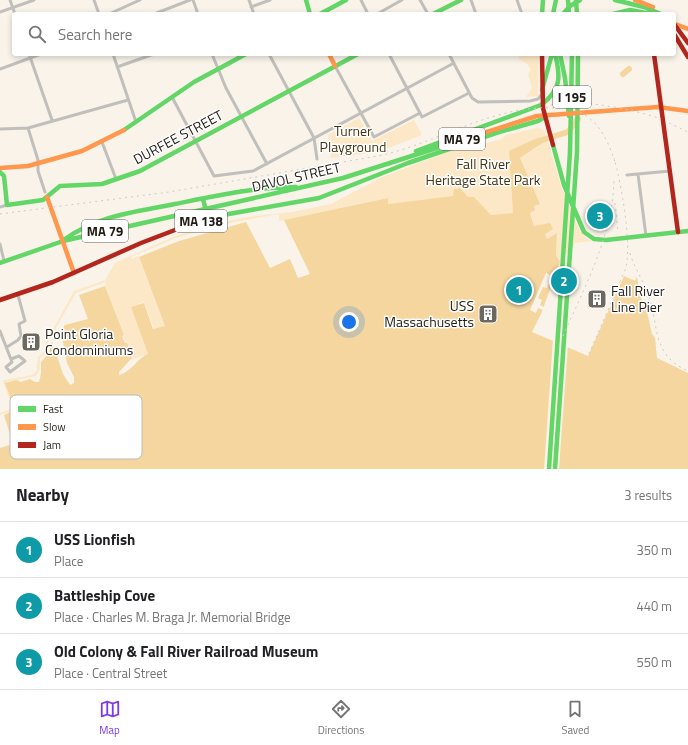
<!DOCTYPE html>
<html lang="en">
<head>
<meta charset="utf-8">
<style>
  :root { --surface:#fff; --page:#f6f6f6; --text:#202124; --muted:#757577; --line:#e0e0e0; --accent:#7c3aed }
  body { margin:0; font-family:"Titillium Web",sans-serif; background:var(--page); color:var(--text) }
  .you { position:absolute; left:349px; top:322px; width:14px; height:14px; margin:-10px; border:3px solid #fff; border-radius:50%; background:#1a73e8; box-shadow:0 0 0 6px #1a73e833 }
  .badge { display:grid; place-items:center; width:26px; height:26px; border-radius:50%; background:var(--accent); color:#fff; font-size:13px; font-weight:700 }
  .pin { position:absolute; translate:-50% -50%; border:2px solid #fff; box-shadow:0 1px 4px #0006 }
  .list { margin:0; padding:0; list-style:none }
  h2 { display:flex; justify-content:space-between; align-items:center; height:52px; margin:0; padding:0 16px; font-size:17px }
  h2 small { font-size:13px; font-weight:400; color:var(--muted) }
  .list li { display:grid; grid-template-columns:26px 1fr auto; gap:12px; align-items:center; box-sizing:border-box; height:56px; padding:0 16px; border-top:1px solid var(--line) }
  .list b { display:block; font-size:15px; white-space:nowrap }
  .list p { margin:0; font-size:13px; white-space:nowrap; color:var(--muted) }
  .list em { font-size:13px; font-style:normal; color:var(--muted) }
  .icon { flex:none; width:22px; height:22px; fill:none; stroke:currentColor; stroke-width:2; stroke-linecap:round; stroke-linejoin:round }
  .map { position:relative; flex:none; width:688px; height:469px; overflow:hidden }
  .search { position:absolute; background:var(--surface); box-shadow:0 2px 6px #0003; left:12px; right:12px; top:12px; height:44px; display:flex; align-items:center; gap:10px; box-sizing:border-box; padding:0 14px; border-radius:4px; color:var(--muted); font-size:15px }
  .sheet { height:220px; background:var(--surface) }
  nav { display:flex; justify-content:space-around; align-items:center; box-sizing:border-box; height:56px; border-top:1px solid var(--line); background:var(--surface); font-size:11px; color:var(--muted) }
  nav a { display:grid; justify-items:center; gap:2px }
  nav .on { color:var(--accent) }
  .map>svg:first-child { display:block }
  .green { fill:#fce8c6 }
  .water { fill:#f4d69e }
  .pier { fill:#f9f3e9 }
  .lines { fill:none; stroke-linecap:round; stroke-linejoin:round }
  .river { stroke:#f4d69e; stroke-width:6 }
  .street { stroke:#c1bfbc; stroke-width:3 }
  .fast { stroke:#63d668; stroke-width:4.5 }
  .slow { stroke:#ff974d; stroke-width:4.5 }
  .jam { stroke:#b3261e; stroke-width:4.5 }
  .rail { stroke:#cdcbc8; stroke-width:1; stroke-dasharray:2 4; stroke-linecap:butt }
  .labels { text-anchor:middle; stroke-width:3; stroke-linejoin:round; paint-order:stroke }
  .shield { fill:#fff; stroke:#64615b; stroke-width:1 }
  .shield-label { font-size:13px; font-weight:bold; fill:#211d15 }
  .park-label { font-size:14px; fill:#443312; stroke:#fff }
  .street-label { font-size:14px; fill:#211d15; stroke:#fff }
  .poi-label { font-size:14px; fill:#211d15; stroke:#fff; text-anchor:start }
  .key { fill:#fff; stroke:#bcbbb9; stroke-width:1 }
  .key-label { font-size:11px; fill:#211d15 }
</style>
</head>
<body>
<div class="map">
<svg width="688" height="469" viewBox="0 0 688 469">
  <rect width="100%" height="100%" fill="#f9f3e9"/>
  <!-- green -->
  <path class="green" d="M519 54H539L538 96 526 97 532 88 528 74 531 70 527 64 519 59Z
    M359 118 372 141 414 120 422 135 378 152 331 158 328 135Z
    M538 128 545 131 561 186 580 231 587 239 594 241 575 243 560 262 556 255 557 234 547 239 545 234 534 226 530 212 534 206 539 203 520 158 538 147 509 151 513 213 491 215 474 197H468L460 188 454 189V196L388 204 387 198 284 220 279 221V214L219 225 176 238 131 257 132 259 138 256 165 326 154 329 144 302 131 307 148 354 133 359 123 336 124 335 105 285 106 282 76 293 48 342V351L40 358V369L36 376 6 382 15 410 0 415V413L13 408 3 382 4 380 32 375 36 372 38 357 46 350V342L74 291 105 280 115 263 175 236 219 223 248 217 292 212 331 204 382 177 458 148H470L501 139 506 135Z"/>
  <!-- water -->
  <path class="water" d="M546 137 547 140 520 158 540 204 534 206 535 210 530 213 534 226 550 223 553 229 545 234 547 239 557 233 556 255 560 262 541 314 532 332 588 356 624 276 635 281 637 277 640 295 644 305 641 306 646 307 652 334 655 338 657 358 688 373V469H0V448L13 444 4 415 15 410 5 383 16 380 21 382 30 379 35 382H39L41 374V362L49 353 52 341 63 374 70 385 74 383V377L67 363 61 331 65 325 88 319 79 295 105 286 124 335 122 336 125 343H127L132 358 119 372V375C132 372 137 358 148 354L131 307 144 303 153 329 165 326 139 257 179 241 246 222 270 268 290 259 298 278 310 274 284 220 388 198V204L453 196 454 189 460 188 468 197H474L491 215 513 213 509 151 535 139Z"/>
  <!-- pier -->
  <path class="pier" d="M546 273 552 276 547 288 543 287 538 298 542 300 540 305 544 307 543 310 538 308 536 313 530 310Z
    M553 339 568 346 559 469H544Z"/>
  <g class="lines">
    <!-- river -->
    <path class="river" d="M623 74 629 69
      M539 141 568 132 578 119"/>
    <!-- street -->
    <path class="street" d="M10 0 15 14
      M94 0 99 14
      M193 0 198 14
      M249 0 254 14
      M361 0 368 14
      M420 0 428 14
      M471 0 476 14
      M517 0 522 14
      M251 7 270 0
      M0 12 34 0
      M109 14 140 0
      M154 14 190 0
      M377 14 402 0
      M29 54 52 120
      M113 54 136 122
      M212 54 226 88 267 164
      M269 54 314 138 317 159
      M389 54 422 117 469 93
      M449 54 472 98 478 102 530 101 538 99 542 94
      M335 66 374 137 420 113
      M117 67 154 54
      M0 69 41 54
      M172 97 214 176 253 171 454 63
      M28 128 38 160V171L45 192
      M0 129 28 128 128 100
      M102 142 116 179
      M638 174 646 236
      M627 175 670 171
      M0 207 7 205
      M0 244 4 261
      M0 331 12 362 6 367 10 372 25 361 19 356 11 359
      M7 347 18 340 21 336 19 324 25 321 18 295"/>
    <!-- fast -->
    <path class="fast" d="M306 0 310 14
      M568 0 569 14
      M576 0 577 14
      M615 0 644 7 661 14
      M320 14 346 0
      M433 14 461 0
      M542 14 543 0
      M553 14 556 0
      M563 14 570 6 580 0
      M613 14 630 10 651 14
      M560 54 565 78 569 116
      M542 90 552 54
      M124 130 194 82 246 54
      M553 145 564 185 584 232 594 239 606 240 688 231
      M416 151 541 105C561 90 561 77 555 54
      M0 172 4 176 7 205 43 200 60 186 102 184 140 171 358 54
      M203 199 208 219
      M188 225 223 215 319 198 408 163 496 133 538 121 545 117
      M65 239C98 215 136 212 175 204 215 196 255 187 296 187
      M0 263 63 241 343 178 471 137
      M549 469 570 152 572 54
      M555 469 577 152 578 54"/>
    <!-- slow -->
    <path class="slow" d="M635 0 653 7
      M675 24 688 29
      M329 54 335 66
      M471 137 537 116 658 107 688 111
      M0 168 28 166 82 151 124 130
      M47 197 74 273"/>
    <!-- jam -->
    <path class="jam" d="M674 24 688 43
      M674 34 688 57
      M542 54 543 108 553 145
      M654 54 678 232
      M0 300 53 282 141 243 188 225"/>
    <!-- rail -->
    <path class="rail" d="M560 103C589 101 633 109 661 119
      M551 105C590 108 604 128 615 162
      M669 123 688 132
      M615 203 618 232
      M0 214 169 192 378 156C436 144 494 104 555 108
      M630 253C634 267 642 279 648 293 659 324 651 355 688 371
      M563 336C585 286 612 237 614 181
      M589 354 625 270C633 248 621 182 614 158"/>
  </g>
  <!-- icons -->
  <defs>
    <g id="building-square" transform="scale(1)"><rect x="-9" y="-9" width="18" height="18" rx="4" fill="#6d685f" stroke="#fff"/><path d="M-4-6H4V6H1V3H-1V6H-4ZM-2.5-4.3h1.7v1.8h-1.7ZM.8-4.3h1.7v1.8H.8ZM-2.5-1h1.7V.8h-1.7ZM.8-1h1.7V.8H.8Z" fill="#fff"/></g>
  </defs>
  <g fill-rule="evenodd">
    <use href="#building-square" x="597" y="299"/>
    <use href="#building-square" x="488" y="314"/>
    <use href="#building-square" x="31" y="342"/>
  </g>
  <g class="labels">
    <!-- shield labels -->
    <g class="shield">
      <rect x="553" y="86" width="38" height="22" rx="3"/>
      <rect x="439" y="128" width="46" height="22" rx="3"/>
      <rect x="175" y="210" width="52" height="22" rx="3"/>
      <rect x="82" y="220" width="46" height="22" rx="3"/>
    </g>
    <g class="shield-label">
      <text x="572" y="102">I 195</text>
      <text x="462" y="144">MA 79</text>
      <text x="201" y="226">MA 138</text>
      <text x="105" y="236">MA 79</text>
    </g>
    <!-- park labels -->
    <g class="park-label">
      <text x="353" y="136">Turner<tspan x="353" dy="16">Playground</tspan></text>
      <text x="483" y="169">Fall River<tspan x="483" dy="16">Heritage State Park</tspan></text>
    </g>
    <!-- street labels -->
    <g class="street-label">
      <text transform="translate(178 137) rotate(-28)" y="5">DURFEE STREET</text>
      <text transform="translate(296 177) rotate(-13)" y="5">DAVOL STREET</text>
    </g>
    <!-- poi labels -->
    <g class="poi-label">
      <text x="611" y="296">Fall River<tspan x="611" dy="16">Line Pier</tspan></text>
      <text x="474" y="311" text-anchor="end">USS<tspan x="474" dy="16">Massachusetts</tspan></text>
      <text x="45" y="339">Point Gloria<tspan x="45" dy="16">Condominiums</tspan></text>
    </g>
  </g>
  <!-- legend -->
  <rect x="10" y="395" width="132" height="64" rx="6" class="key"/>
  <rect x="18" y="406" width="18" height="6" fill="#63d668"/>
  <rect x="18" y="424" width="18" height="6" fill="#ff974d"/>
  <rect x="18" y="442" width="18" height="6" fill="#b3261e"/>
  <g class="key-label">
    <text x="43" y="413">Fast</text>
    <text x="43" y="431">Slow</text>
    <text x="43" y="449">Jam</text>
  </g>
</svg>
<div class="you"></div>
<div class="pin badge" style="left:519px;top:290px;background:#0f9aa8">1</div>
<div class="pin badge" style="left:564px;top:281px;background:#0f9aa8">2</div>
<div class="pin badge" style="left:600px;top:216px;background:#0f9aa8">3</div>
<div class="search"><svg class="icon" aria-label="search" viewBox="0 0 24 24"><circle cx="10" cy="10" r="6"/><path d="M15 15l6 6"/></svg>Search here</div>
</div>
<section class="sheet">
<h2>Nearby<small>3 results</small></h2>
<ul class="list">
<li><span class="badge" style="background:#0f9aa8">1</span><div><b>USS Lionfish</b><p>Place</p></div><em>350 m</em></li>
<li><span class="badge" style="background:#0f9aa8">2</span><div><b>Battleship Cove</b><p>Place · Charles M. Braga Jr. Memorial Bridge</p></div><em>440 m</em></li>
<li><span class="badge" style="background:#0f9aa8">3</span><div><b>Old Colony &amp; Fall River Railroad Museum</b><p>Place · Central Street</p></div><em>550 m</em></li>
</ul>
</section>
<nav>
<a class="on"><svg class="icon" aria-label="map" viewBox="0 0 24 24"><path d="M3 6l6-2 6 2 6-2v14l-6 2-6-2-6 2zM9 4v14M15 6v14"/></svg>Map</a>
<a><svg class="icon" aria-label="directions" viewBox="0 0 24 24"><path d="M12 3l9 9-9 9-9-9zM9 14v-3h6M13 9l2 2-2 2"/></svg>Directions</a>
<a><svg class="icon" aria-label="saved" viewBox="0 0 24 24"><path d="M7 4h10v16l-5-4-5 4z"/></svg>Saved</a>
</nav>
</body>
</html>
